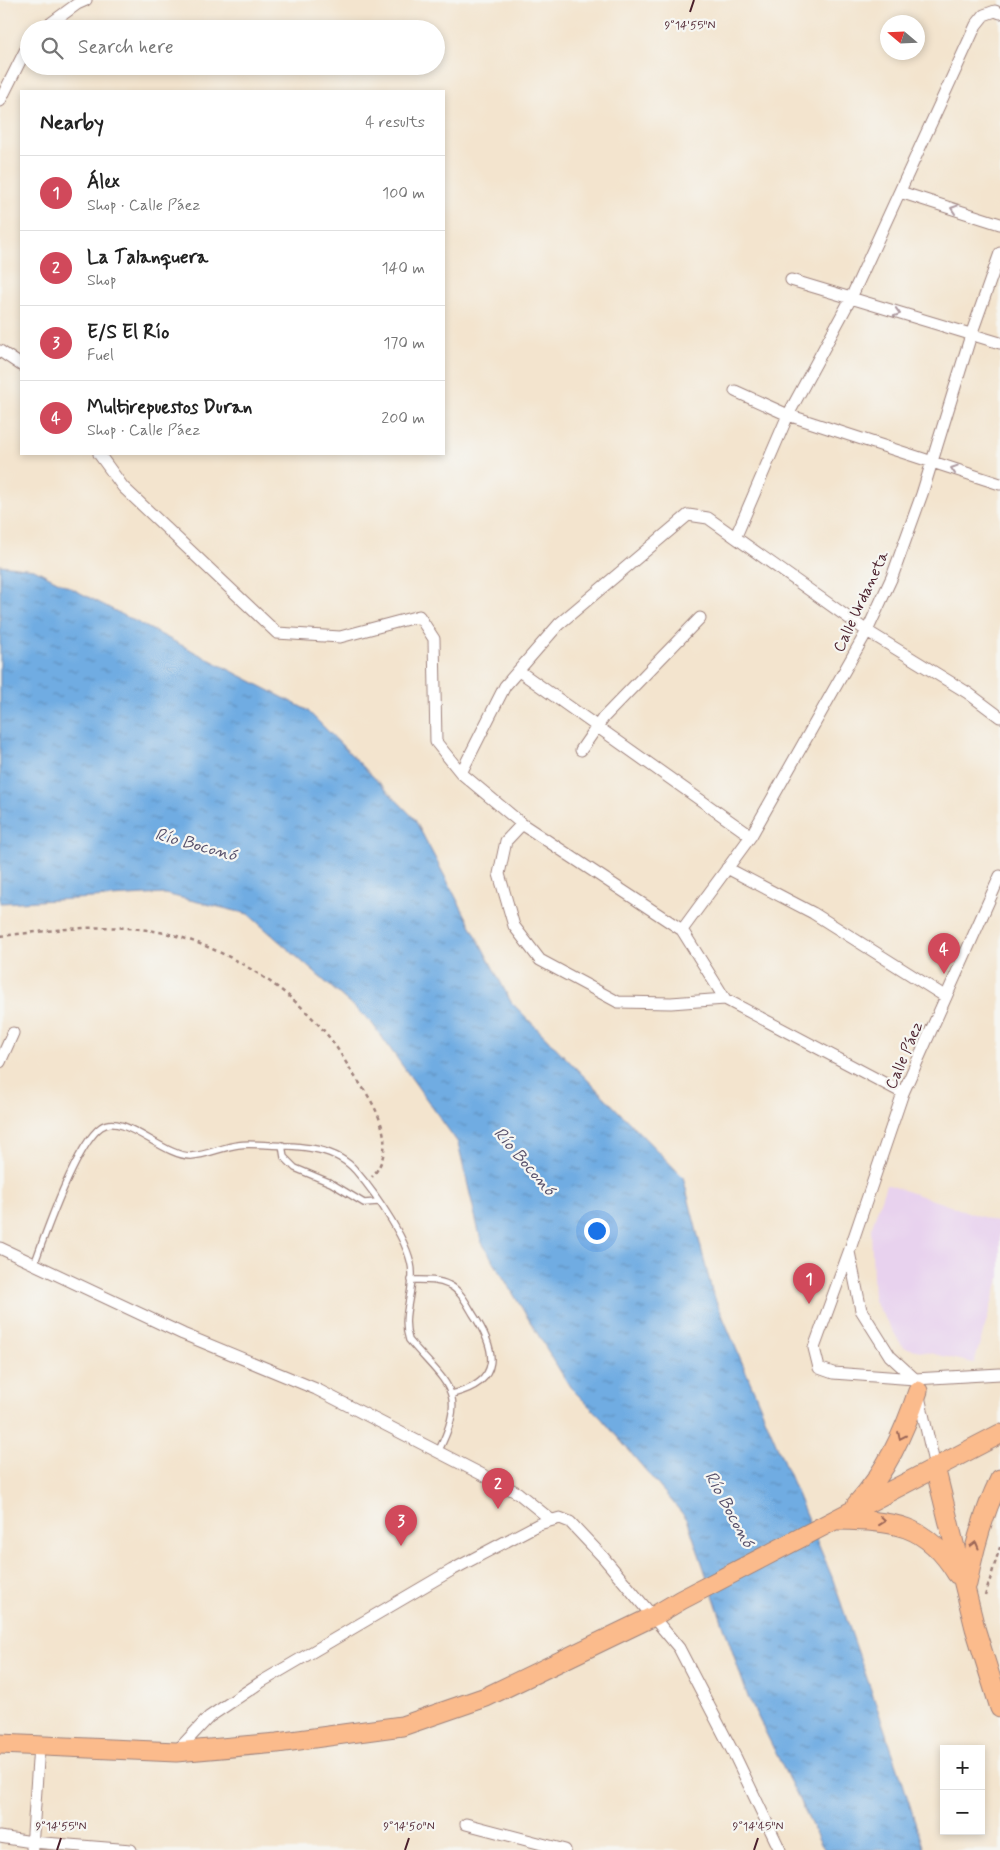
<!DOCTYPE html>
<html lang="en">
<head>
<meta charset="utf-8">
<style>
  :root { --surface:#fff; --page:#f6f6f6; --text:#222; --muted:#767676; --line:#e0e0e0; --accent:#d1495b }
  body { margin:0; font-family:Mynerve,sans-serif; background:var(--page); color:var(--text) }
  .controls { position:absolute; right:15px; bottom:15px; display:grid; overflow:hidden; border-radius:0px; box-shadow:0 2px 8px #0003 }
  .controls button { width:45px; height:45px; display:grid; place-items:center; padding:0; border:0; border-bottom:1px solid var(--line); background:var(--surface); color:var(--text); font:25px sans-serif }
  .compass { position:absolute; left:880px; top:15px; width:45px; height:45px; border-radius:50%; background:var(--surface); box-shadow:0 2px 8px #0003; rotate:289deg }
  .you { position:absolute; left:596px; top:1230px; width:18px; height:18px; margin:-12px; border:4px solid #fff; border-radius:50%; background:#1a73e8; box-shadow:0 0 0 8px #1a73e833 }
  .badge { display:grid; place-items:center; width:32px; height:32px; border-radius:50%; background:var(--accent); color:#fff; font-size:16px; font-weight:700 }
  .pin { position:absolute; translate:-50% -41px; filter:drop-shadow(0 1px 2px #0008) }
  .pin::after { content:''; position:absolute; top:26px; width:18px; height:15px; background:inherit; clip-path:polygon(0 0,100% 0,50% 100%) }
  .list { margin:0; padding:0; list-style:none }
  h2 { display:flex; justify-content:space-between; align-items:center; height:65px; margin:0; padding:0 20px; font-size:21px }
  h2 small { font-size:16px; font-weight:400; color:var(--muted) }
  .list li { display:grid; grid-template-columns:32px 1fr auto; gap:15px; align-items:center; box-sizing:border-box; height:75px; padding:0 20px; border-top:1px solid var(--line) }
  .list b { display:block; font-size:19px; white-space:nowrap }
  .list p { margin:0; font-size:16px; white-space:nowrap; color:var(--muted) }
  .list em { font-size:16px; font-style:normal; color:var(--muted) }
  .icon { flex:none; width:28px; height:28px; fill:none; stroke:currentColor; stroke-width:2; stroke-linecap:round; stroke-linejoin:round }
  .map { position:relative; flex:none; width:1000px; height:1850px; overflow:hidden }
  .search { position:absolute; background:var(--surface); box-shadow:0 2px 8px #0003; left:20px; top:20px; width:425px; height:55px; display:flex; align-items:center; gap:12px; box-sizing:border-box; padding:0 18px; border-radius:28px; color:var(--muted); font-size:19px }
  .panel { position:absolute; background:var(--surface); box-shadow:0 2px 8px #0003; left:20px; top:90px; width:425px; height:365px; border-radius:0px }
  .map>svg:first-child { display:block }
  .built { fill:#e8d2ee }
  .water { fill:url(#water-ripples); stroke:#5d6686 }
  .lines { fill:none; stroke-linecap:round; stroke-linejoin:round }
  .lane-casing { stroke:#9e827c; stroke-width:8 }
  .street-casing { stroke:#9e827c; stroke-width:13 }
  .primary-casing { stroke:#9e827c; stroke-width:21 }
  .path { stroke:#9e827c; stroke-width:2.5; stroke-dasharray:4 4; stroke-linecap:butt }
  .lane { stroke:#fff; stroke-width:5.5 }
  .street { stroke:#fff; stroke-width:11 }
  .primary { stroke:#fbbb8c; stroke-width:19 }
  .oneway { stroke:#ae9aa0 }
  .oneway2 { stroke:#9a6557 }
  .ticks { fill:none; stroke:#4a1f2b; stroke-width:2 }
  .labels { text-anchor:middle; stroke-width:4.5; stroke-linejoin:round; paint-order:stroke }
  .street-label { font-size:16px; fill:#4a1f2b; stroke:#f6f6f2 }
  .water-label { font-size:18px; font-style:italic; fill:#57506b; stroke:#f6f6f2 }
  .ticks-label { font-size:12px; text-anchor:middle; fill:#4a1f2b; stroke:#f6f6f2; stroke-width:4.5; stroke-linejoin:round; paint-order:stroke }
</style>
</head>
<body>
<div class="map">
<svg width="1000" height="1850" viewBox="0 0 1000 1850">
  <defs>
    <pattern id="water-ripples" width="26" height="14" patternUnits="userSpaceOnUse" patternTransform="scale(1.25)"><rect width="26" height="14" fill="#70ace2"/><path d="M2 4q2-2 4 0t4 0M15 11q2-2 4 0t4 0" fill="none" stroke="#5e8bb7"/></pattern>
  </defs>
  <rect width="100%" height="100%" fill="#f6f6f2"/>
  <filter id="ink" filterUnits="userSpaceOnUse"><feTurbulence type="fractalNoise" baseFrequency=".02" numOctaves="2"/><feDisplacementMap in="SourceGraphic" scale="10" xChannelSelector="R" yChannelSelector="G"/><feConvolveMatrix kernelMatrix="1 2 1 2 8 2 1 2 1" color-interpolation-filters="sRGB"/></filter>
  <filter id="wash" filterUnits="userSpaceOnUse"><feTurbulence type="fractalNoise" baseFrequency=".0096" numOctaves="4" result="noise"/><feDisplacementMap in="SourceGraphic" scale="20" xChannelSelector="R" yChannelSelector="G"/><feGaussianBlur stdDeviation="1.12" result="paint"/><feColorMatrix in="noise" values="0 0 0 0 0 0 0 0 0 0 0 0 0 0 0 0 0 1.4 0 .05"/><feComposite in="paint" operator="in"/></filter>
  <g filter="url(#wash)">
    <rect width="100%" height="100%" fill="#f3e4ce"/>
    <!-- built -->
    <path class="built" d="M886 1184 1000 1223V1276L974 1363 903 1347 874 1301 871 1229Z"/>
    <!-- water -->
    <path class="water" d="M0 565 34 569 307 710 414 818 511 1002 683 1177 712 1291 832 1577 901 1777 924 1850H825L821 1844 748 1697 687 1519 602 1419 570 1387 481 1241 458 1143 371 1022 248 914 165 894 0 903Z"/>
  </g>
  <g filter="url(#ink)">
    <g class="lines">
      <!-- lane casing -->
      <g class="lane-casing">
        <path id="lane" d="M282 1145 284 1157 295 1168 331 1183 364 1203 378 1202
          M34 1265C45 1234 76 1145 101 1127 122 1111 164 1157 191 1156 208 1155 222 1147 238 1145 249 1143 258 1145 269 1145 298 1146 335 1146 356 1171 375 1193 412 1245 412 1273 413 1296 401 1316 409 1340 447 1385 469 1391 438 1452
          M411 1280C424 1280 437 1279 449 1285 460 1290 467 1304 473 1314 497 1350 503 1382 452 1394"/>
      </g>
      <!-- street casing -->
      <g class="street-casing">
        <path id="street" d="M43 29 77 4 86 0
          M0 101 29 43
          M900 192 1000 224
          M791 280 1000 343
          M0 351 21 365
          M735 391 788 415 1000 484
          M99 454 123 487 277 633 340 637 419 616 434 639 436 742 461 773 522 824 682 930 725 999 903 1093
          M736 536 788 415 850 300 976 25 984 15 995 11 1000 13
          M519 671 751 836
          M581 750 603 718 700 618
          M461 773 505 686 559 624 688 515 708 518 867 631 968 693 1000 717
          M522 824 506 841 499 874 514 926 540 960 618 1002 671 1003 725 999
          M727 868 813 913 946 997
          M682 930 751 836 867 631 892 577 922 494 971 335 1000 253
          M0 1062 13 1033
          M0 1248 183 1334 316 1389 518 1493 550 1519
          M849 1252 814 1348 819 1368 833 1373 915 1379 1000 1374
          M935 1467 915 1379 890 1356 861 1310 849 1252 903 1093 1000 876
          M176 1752 209 1717 261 1682 452 1570 539 1524 560 1518 570 1522 603 1557 679 1648 736 1758 780 1850
          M466 1824 565 1850
          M0 1837 32 1842 131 1850
          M32 1848 39 1746"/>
      </g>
      <!-- primary casing -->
      <g class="primary-casing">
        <path id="primary" d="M935 1467 975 1628 1000 1708
          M856 1505C886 1472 904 1433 918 1391
          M838 1520C893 1521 926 1523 957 1574
          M967 1584C974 1548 983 1513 1000 1479
          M0 1744 176 1752 277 1743 402 1726 486 1697 654 1616 681 1600 1000 1434"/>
      </g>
      <!-- path -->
      <path class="path" d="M0 936C58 930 119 920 177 936 234 953 292 990 329 1037 340 1051 348 1067 358 1081 378 1108 398 1147 372 1177
        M985 1596 1000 1547"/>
      <!-- lane -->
      <use href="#lane" class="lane"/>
      <!-- street -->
      <use href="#street" class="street"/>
      <!-- primary -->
      <use href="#primary" class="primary"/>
    </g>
    <!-- one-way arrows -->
    <defs><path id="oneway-chevron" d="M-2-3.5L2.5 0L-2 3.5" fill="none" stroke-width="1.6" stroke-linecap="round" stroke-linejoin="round" transform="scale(1.25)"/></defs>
    <g class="oneway">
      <use href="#oneway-chevron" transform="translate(954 209) rotate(-162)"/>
      <use href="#oneway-chevron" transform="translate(897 313) rotate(17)"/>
      <use href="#oneway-chevron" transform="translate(954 469) rotate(-162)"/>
    </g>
    <g class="oneway2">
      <use href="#oneway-chevron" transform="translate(901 1436) rotate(115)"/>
      <use href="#oneway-chevron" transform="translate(882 1521) rotate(6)"/>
      <use href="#oneway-chevron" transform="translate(975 1545) rotate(-75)"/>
    </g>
  </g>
  <!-- ticks -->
  <path class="ticks" d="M690 12 694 0M57 1850 61 1838M405 1850 409 1838M754 1850 758 1838"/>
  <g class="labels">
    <!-- street labels -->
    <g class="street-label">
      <text transform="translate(860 601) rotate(-65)" y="6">Calle Urdaneta</text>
      <text transform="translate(903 1055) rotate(-67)" y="6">Calle Páez</text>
    </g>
    <!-- water labels -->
    <g class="water-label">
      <text transform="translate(196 844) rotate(15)" y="6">Río Boconó</text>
      <text transform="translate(525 1161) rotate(49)" y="6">Río Boconó</text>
      <text transform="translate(730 1509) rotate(61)" y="6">Río Boconó</text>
    </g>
  </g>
  <g class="ticks-label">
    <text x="690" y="29">9°14'55"N</text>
    <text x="61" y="1830">9°14'55"N</text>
    <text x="409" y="1830">9°14'50"N</text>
    <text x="758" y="1830">9°14'45"N</text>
  </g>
</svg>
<div class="controls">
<button>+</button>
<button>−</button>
</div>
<svg class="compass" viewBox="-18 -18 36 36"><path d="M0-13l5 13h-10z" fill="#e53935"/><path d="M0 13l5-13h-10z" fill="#767676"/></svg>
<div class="you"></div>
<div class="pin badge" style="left:809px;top:1304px">1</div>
<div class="pin badge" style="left:498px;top:1509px">2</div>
<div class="pin badge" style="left:401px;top:1546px">3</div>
<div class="pin badge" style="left:944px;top:974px">4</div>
<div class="search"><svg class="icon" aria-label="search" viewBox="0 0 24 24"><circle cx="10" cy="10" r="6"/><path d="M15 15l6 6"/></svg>Search here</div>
<section class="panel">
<h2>Nearby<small>4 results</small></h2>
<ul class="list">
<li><span class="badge">1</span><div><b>Álex</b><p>Shop · Calle Páez</p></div><em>100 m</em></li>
<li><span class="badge">2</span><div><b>La Talanquera</b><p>Shop</p></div><em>140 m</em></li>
<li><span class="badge">3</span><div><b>E/S El Río</b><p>Fuel</p></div><em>170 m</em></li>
<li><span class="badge">4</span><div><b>Multirepuestos Duran</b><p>Shop · Calle Páez</p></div><em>200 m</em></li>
</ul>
</section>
</div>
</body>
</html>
